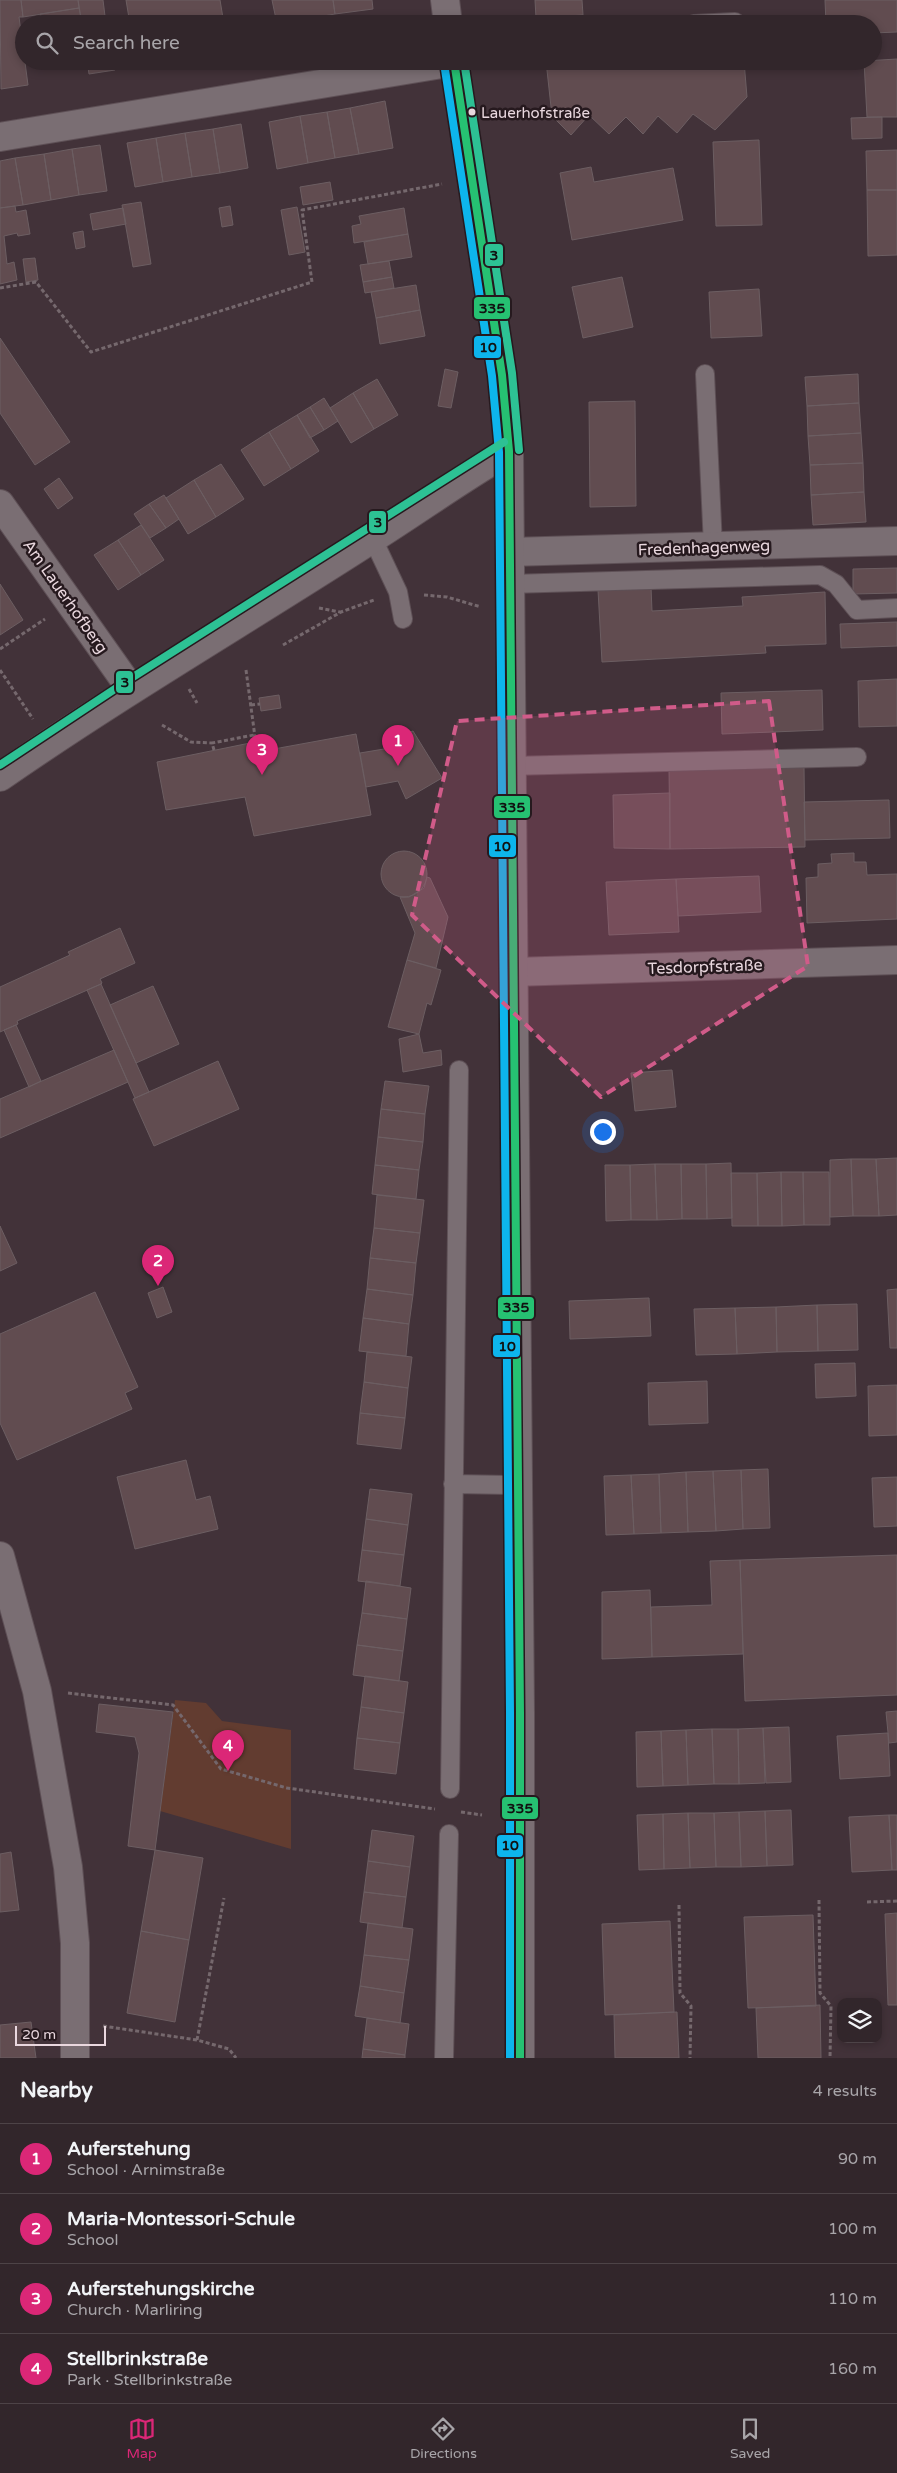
<!DOCTYPE html>
<html lang="en">
<head>
<meta charset="utf-8">
<style>
  :root { --surface:#32262b; --page:#3a2e33; --text:#f1f3f6; --muted:#a8a5a9; --line:#4d4347; --accent:#db2777 }
  body { margin:0; font-family:"Varela Round",sans-serif; background:var(--page); color:var(--text) }
  .controls { position:absolute; right:15px; bottom:15px; display:grid; overflow:hidden; border-radius:10px; box-shadow:0 2px 8px #0003 }
  .controls button { width:45px; height:45px; display:grid; place-items:center; padding:0; border:0; border-bottom:1px solid var(--line); background:var(--surface); color:var(--text); font:25px sans-serif }
  .scale { position:absolute; left:15px; bottom:12px; width:91px; box-sizing:border-box; padding-left:5px; border:2px solid #e9d7de; border-top:0; font-size:14px; line-height:18px; white-space:nowrap; color:#e9d7de; -webkit-text-stroke:4px #26191e; paint-order:stroke }
  .you { position:absolute; left:602px; top:1131px; width:18px; height:18px; margin:-12px; border:4px solid #fff; border-radius:50%; background:#1a73e8; box-shadow:0 0 0 8px #1a73e833 }
  .badge { display:grid; place-items:center; width:32px; height:32px; border-radius:50%; background:var(--accent); color:#fff; font-size:16px; font-weight:700 }
  .pin { position:absolute; translate:-50% -41px; filter:drop-shadow(0 1px 2px #0008) }
  .pin::after { content:''; position:absolute; top:26px; width:18px; height:15px; background:inherit; clip-path:polygon(0 0,100% 0,50% 100%) }
  .list { margin:0; padding:0; list-style:none }
  h2 { display:flex; justify-content:space-between; align-items:center; height:65px; margin:0; padding:0 20px; font-size:21px }
  h2 small { font-size:16px; font-weight:400; color:var(--muted) }
  .list li { display:grid; grid-template-columns:32px 1fr auto; gap:15px; align-items:center; box-sizing:border-box; height:70px; padding:0 20px; border-top:1px solid var(--line) }
  .list b { display:block; font-size:19px; white-space:nowrap }
  .list p { margin:0; font-size:16px; white-space:nowrap; color:var(--muted) }
  .list em { font-size:16px; font-style:normal; color:var(--muted) }
  .icon { flex:none; width:28px; height:28px; fill:none; stroke:currentColor; stroke-width:2; stroke-linecap:round; stroke-linejoin:round }
  .map { position:relative; flex:none; width:897px; height:2058px; overflow:hidden }
  .search { position:absolute; background:var(--surface); box-shadow:0 2px 8px #0003; left:15px; right:15px; top:15px; height:55px; display:flex; align-items:center; gap:12px; box-sizing:border-box; padding:0 18px; border-radius:28px; color:var(--muted); font-size:19px }
  .sheet { height:345px; background:var(--surface) }
  nav { display:flex; justify-content:space-around; align-items:center; box-sizing:border-box; height:70px; border-top:1px solid var(--line); background:var(--surface); font-size:14px; color:var(--muted) }
  nav a { display:grid; justify-items:center; gap:2px }
  nav .on { color:var(--accent) }
  .map>svg:first-child { display:block }
  .green { fill:#623c30 }
  .building { fill:#614c50; stroke:#6c5e62 }
  .lines { fill:none; stroke-linecap:round; stroke-linejoin:round }
  .service-casing { stroke:#5e5056; stroke-width:20 }
  .minor-casing { stroke:#5e5056; stroke-width:30 }
  .tertiary-casing { stroke:#5e5056; stroke-width:30 }
  .secondary-casing { stroke:#5e5056; stroke-width:30 }
  .path { stroke:#75686d; stroke-width:3; stroke-dasharray:4 2.5; stroke-linecap:butt }
  .service { stroke:#7a6e73; stroke-width:18 }
  .minor { stroke:#7a6e73; stroke-width:28 }
  .tertiary { stroke:#7a6e73; stroke-width:28 }
  .secondary { stroke:#7a6e73; stroke-width:28 }
  .bus-1-casing { stroke:#26191e; stroke-width:11 }
  .bus-2-casing { stroke:#26191e; stroke-width:11 }
  .bus-3-casing { stroke:#26191e; stroke-width:11 }
  .bus-1 { stroke:#26c172; stroke-width:8 }
  .bus-2 { stroke:#0db5ec; stroke-width:8 }
  .bus-3 { stroke:#2dc194; stroke-width:8 }
  .marked { fill:#d05b89; fill-opacity:0.2; stroke:#d05b89; stroke-width:4; stroke-dasharray:10 6; stroke-linejoin:round }
  .bus-dot { fill:#e9d7de; stroke:#26191e; stroke-width:2 }
  .labels { text-anchor:middle; stroke-width:5; stroke-linejoin:round; paint-order:stroke }
  .bus-label { font-size:15px; fill:#e9d7de; stroke:#26191e; text-anchor:start }
  .street-label { font-size:16px; fill:#e9d7de; stroke:#26191e }
  .line-badge { stroke:#26191e; stroke-width:2 }
  .pale-badge-label { font-size:14px; text-anchor:middle; font-weight:bold; fill:#111 }
</style>
</head>
<body>
<div class="map">
<svg width="897" height="2058" viewBox="0 0 897 2058">
  <rect width="100%" height="100%" fill="#423239"/>
  <!-- green -->
  <path class="green" d="M175 1700 206 1703 222 1721 291 1730V1849L160 1811Z"/>
  <!-- building -->
  <path class="building" d="M0 0H21L23 17H19L28 85 1 89Z
    M21 0H78L79 8 23 17Z
    M78 0H103L106 24H82Z
    M126 0H220L224 24H130Z
    M272 0H333L335 14 277 24Z
    M333 0H372L373 9 335 14Z
    M535 0H582L583 15 536 18Z
    M825 0H897V32L873 33V24H826Z
    M79 8 82 24H42L40 14Z
    M897 59V117H867L864 61Z
    M87 61H114L115 70 89 74Z
    M546 61H744L747 97 715 130 693 114 677 133 658 116 643 134 626 117 609 134 589 115 571 135 552 116Z
    M385 101 393 148 359 154 350 108Z
    M350 108 359 154 335 158 327 112Z
    M327 112 335 158 308 163 300 116Z
    M300 116 308 163 277 169 269 122Z
    M882 117V138L852 139 851 118Z
    M241 124 248 168 220 173 213 129Z
    M213 129 220 173 192 177 185 133Z
    M185 133 192 177 163 182 156 138Z
    M156 138 163 182 135 187 127 143Z
    M759 140 762 225 716 226 713 142Z
    M100 145 107 191 79 195 72 149Z
    M72 149 79 195 51 200 44 154Z
    M897 150V190H867L866 151Z
    M44 154 51 200 23 205 15 158Z
    M15 158 23 205 0 208V161Z
    M591 167 594 182 673 168 683 220 572 240 560 173Z
    M330 182 333 200 303 205 300 187Z
    M867 190H897V255L868 256Z
    M141 202 151 264 133 267 122 205Z
    M15 206 16 212 26 210 30 234 18 236 17 233 4 236 7 264 14 262 17 280 0 284V208Z
    M230 206 233 225 222 227 219 208Z
    M297 207 305 252 289 255 281 210Z
    M123 208 126 224 93 230 90 214Z
    M404 208 408 234 354 243 352 226 361 224 359 216Z
    M83 231 85 247 76 249 73 233Z
    M408 234 412 257 368 264 364 242Z
    M35 258 38 280 26 282 23 259Z
    M389 261 392 277 363 282 360 265Z
    M392 277 394 288 365 293 363 282Z
    M622 277 633 327 583 338 572 287Z
    M416 285 420 310 376 318 371 292Z
    M759 289 762 336 711 338 709 292Z
    M420 310 425 336 380 344 376 318Z
    M0 338 70 442 35 465 0 413Z
    M445 369 458 372 451 408 438 406Z
    M858 374 859 403 807 406 805 377Z
    M377 379 398 415 374 429 353 393Z
    M353 393 374 429 351 443 330 408Z
    M324 398 338 421 324 430 310 407Z
    M635 401 636 506 590 507 589 402Z
    M859 403 861 433 808 436 807 406Z
    M310 407 324 430 310 438 297 415Z
    M297 415 319 451 291 469 269 432Z
    M269 432 291 469 264 486 241 450Z
    M861 433 863 463 810 465 808 436Z
    M863 463 864 492 811 495 810 465Z
    M221 464 244 499 216 517 194 480Z
    M59 478 73 498 58 509 44 489Z
    M194 480 216 517 188 534 166 498Z
    M864 492 866 522 813 525 811 495Z
    M164 495 179 519 166 528 149 504Z
    M149 504 166 528 150 538 134 514Z
    M141 525 164 560 141 575 118 540Z
    M118 540 141 575 118 590 94 555Z
    M897 568V593L853 594V569Z
    M0 584 23 620 0 635Z
    M651 587 652 611 743 606 742 597 825 592 826 644 765 646 766 653 602 662 598 590Z
    M897 622V646L841 648 840 624Z
    M897 679V726L859 727 858 681Z
    M822 690 823 730 722 734 721 693Z
    M279 695 281 708 261 711 259 698Z
    M413 731 442 778 406 799 398 781 366 787 360 753 384 749 383 743Z
    M356 734 371 815 254 836 245 797 166 810 157 762 250 743 252 753Z
    M804 767 805 847 670 849 669 768Z
    M670 793V849L614 848 613 795Z
    M889 800 890 838 805 840 804 802Z
    M381 874a23 23 0 1 1 46 0a23 23 0 1 1-46 0Z
    M854 853V862H866L867 875 897 874V919L807 923 806 878 818 877V864L832 863 831 854Z
    M759 876 761 912 678 916 676 879Z
    M427 877 430 878 448 917 436 968 407 960 415 933 400 897H409L424 888Z
    M676 879 679 932 609 935 606 882Z
    M120 928 135 963 100 979 102 983 101 984 17 1021 18 1024 0 1032V987L70 955 68 952Z
    M407 960 441 970 431 1005 427 1003 419 1034 388 1027Z
    M101 984 149 1092 135 1098 87 990Z
    M153 986 179 1044 136 1063 110 1005Z
    M16 1025 41 1081 29 1087 4 1030Z
    M419 1034 423 1053 441 1050 442 1065 403 1072 399 1039Z
    M114 1050 128 1082 0 1138V1099Z
    M218 1061 239 1109 154 1146 133 1099Z
    M672 1070 676 1107 635 1111 631 1073Z
    M385 1081 429 1086 425 1114 381 1109Z
    M381 1109 425 1114 423 1142 378 1137Z
    M378 1137 423 1142 419 1170 375 1165Z
    M897 1158V1215L879 1216 876 1159Z
    M851 1159 853 1216 830 1217V1160Z
    M851 1159H876L879 1216H853Z
    M731 1163 732 1218 707 1219 706 1164Z
    M655 1164 657 1220H631L630 1165Z
    M655 1164H681L682 1219 657 1220Z
    M681 1164H706L707 1219H682Z
    M375 1165 419 1170 416 1199 372 1194Z
    M605 1165H630L631 1220 606 1221Z
    M781 1172 782 1226H758L757 1173Z
    M781 1172H803L804 1225 782 1226Z
    M803 1172H829L830 1225H804Z
    M731 1173H757L758 1226H732Z
    M377 1195 424 1200 420 1233 374 1228Z
    M0 1226 17 1263 0 1271Z
    M374 1228 420 1233 416 1263 370 1258Z
    M370 1258 416 1263 413 1295 367 1289Z
    M163 1287 172 1312 157 1318 148 1293Z
    M367 1289 413 1295 409 1324 363 1318Z
    M897 1289V1348H890L887 1290Z
    M95 1292 138 1387 125 1393 132 1409 17 1460 0 1423V1334Z
    M649 1298 651 1336 570 1339 569 1301Z
    M857 1304 858 1350 818 1351 817 1305Z
    M817 1305 818 1351 777 1352 776 1307Z
    M776 1307 777 1352 737 1354 735 1308Z
    M735 1308 737 1354 696 1355 694 1309Z
    M363 1318 409 1324 406 1356 359 1351Z
    M367 1352 412 1357 408 1388 364 1382Z
    M855 1363 856 1396 816 1398 815 1364Z
    M707 1381 708 1423 649 1425 648 1383Z
    M364 1382 408 1388 405 1418 360 1413Z
    M897 1385V1435L869 1436 868 1386Z
    M360 1413 405 1418 401 1449 357 1444Z
    M186 1460 196 1500 210 1496 218 1529 135 1549 117 1477Z
    M768 1469 770 1528 743 1529 741 1470Z
    M741 1470 743 1529 716 1531 713 1471Z
    M713 1471 716 1531 688 1532 686 1472Z
    M686 1472 688 1532 661 1533 659 1474Z
    M659 1474 661 1533 634 1534 631 1475Z
    M631 1475 634 1534 606 1535 604 1476Z
    M897 1477V1526L874 1527 872 1478Z
    M370 1489 412 1494 408 1525 366 1519Z
    M366 1519 408 1525 404 1555 362 1550Z
    M362 1550 404 1555 400 1586 358 1581Z
    M897 1555V1695L745 1701 740 1560Z
    M740 1560 743 1654 652 1657 651 1607 712 1605 710 1561Z
    M366 1581 411 1588 407 1619 362 1613Z
    M650 1590 652 1657 602 1659V1592Z
    M362 1613 407 1619 403 1651 357 1645Z
    M357 1645 403 1651 399 1681 353 1675Z
    M365 1676 408 1682 404 1713 361 1707Z
    M99 1704 173 1712 155 1850 128 1846 139 1753 135 1737 96 1732Z
    M361 1707 404 1713 400 1743 357 1738Z
    M897 1711V1742L889 1743 886 1712Z
    M789 1727 791 1782 766 1783 763 1728Z
    M763 1728 765 1783 739 1784 738 1729Z
    M712 1729 714 1784 688 1785 686 1730Z
    M712 1729H738L739 1784H714Z
    M686 1730 688 1785 663 1786 661 1731Z
    M661 1731 663 1786 637 1787 636 1732Z
    M888 1733 890 1776 840 1779 837 1736Z
    M357 1738 400 1743 396 1774 354 1769Z
    M791 1810 793 1865 767 1866 765 1811Z
    M765 1811 767 1866 741 1867 739 1812Z
    M739 1812 741 1867H716L714 1813Z
    M688 1813 690 1868 664 1869 663 1814Z
    M688 1813H714L716 1867 690 1868Z
    M663 1814 664 1869 639 1870 637 1815Z
    M889 1815H897V1870H892Z
    M889 1815 892 1870 852 1872 849 1817Z
    M372 1830 414 1836 410 1867 368 1861Z
    M155 1850 203 1858 189 1940 141 1931Z
    M11 1852 19 1910 0 1912V1854Z
    M368 1861 410 1867 406 1897 364 1892Z
    M364 1892 406 1897 402 1928 360 1922Z
    M897 1913V2005H888L885 1914Z
    M813 1915 816 2006 748 2008 744 1917Z
    M670 1921 674 2012 605 2015 602 1924Z
    M368 1923 413 1929 409 1960 364 1955Z
    M141 1931 189 1940 175 2022 127 2013Z
    M364 1955 409 1960 404 1993 360 1986Z
    M360 1986 404 1993 400 2023 355 2016Z
    M820 2005 821 2058H758L756 2008Z
    M677 2012 679 2058H615L614 2015Z
    M367 2018 409 2024 405 2055 363 2049Z
    M31 2022 36 2058H0V2025Z
    M363 2049 405 2055V2058H362Z"/>
  <g class="lines">
    <!-- service casing -->
    <g class="service-casing">
      <path id="service" d="M694 24 735 22
        M705 374 713 546
        M373 539 398 592 403 619
        M510 584 820 575 836 584 857 610 897 608
        M511 766 857 757
        M453 1484 518 1485
        M450 1789 459 1070
        M444 2058 449 1834"/>
    </g>
    <!-- minor casing -->
    <g class="minor-casing">
      <path id="minor" d="M0 137 454 62
        M0 504 131 689
        M510 552 897 541
        M513 972 897 960
        M0 1556 37 1691 68 1867 75 1943V2058"/>
    </g>
    <!-- tertiary casing -->
    <g class="tertiary-casing">
      <path id="tertiary" d="M0 777C121 693 248 619 372 539 418 510 462 478 509 451"/>
    </g>
    <!-- secondary casing -->
    <g class="secondary-casing">
      <path id="secondary" d="M445 0 448 24
        M454 61 502 375 509 451 520 1712V2058"/>
    </g>
    <!-- path -->
    <path class="path" d="M0 288 36 282 91 352 312 282 302 210 442 184
      M424 595 447 597 481 607
      M319 608 340 612
      M283 645 341 612 374 600
      M0 649 45 619
      M0 670 33 719
      M246 670 257 752
      M189 689 197 703
      M251 705 260 704
      M162 725 191 742 212 743
      M214 750 212 743 254 735
      M68 1693 173 1705 221 1769 287 1788 435 1809
      M461 1812 482 1815
      M819 1900 820 1993 831 2006 830 2058
      M867 1902 897 1901
      M679 1905 680 1993 691 2006 690 2058
      M103 2026 197 2040 229 2049 236 2058
      M197 2040 224 1898"/>
    <!-- service -->
    <use href="#service" class="service"/>
    <!-- minor -->
    <use href="#minor" class="minor"/>
    <!-- tertiary -->
    <use href="#tertiary" class="tertiary"/>
    <!-- secondary -->
    <use href="#secondary" class="secondary"/>
    <!-- bus-1 casing -->
    <g class="bus-1-casing">
      <path id="bus-1" d="M454 61 502 375 509 451 520 1712V2058"/>
    </g>
    <!-- bus-2 casing -->
    <g class="bus-2-casing">
      <path id="bus-2" d="M444 63 492 376 499 452 510 1712V2058"/>
    </g>
    <!-- bus-3 casing -->
    <g class="bus-3-casing">
      <path id="bus-3" d="M464 61 512 373 519 450
        M0 765 133 677 504 442"/>
    </g>
    <!-- bus-1 -->
    <use href="#bus-1" class="bus-1"/>
    <!-- bus-2 -->
    <use href="#bus-2" class="bus-2"/>
    <!-- bus-3 -->
    <use href="#bus-3" class="bus-3"/>
  </g>
  <!-- marked area -->
  <path class="marked" d="M769 701 808 966 601 1097 412 915 457 721Z"/>
  <!-- markers -->
  <circle class="bus-dot" cx="472" cy="112" r="4.5"/>
  <g class="labels">
    <!-- bus labels -->
    <g class="bus-label">
      <text x="481" y="118">Lauerhofstraße</text>
    </g>
    <!-- street labels -->
    <g class="street-label">
      <text transform="translate(704 547) rotate(-2)" y="6">Fredenhagenweg</text>
      <text transform="translate(66 596) rotate(55)" y="6">Am Lauerhofberg</text>
      <text transform="translate(705 966) rotate(-2)" y="6">Tesdorpfstraße</text>
    </g>
  </g>
  <g class="line-badge">
    <rect x="484" y="243" width="20" height="24" rx="5" fill="#2dc194"/>
    <rect x="473" y="296" width="38" height="24" rx="5" fill="#26c172"/>
    <rect x="473" y="335" width="29" height="24" rx="5" fill="#0db5ec"/>
    <rect x="368" y="510" width="19" height="24" rx="5" fill="#2dc194"/>
    <rect x="115" y="670" width="19" height="24" rx="5" fill="#2dc194"/>
    <rect x="493" y="795" width="38" height="24" rx="5" fill="#26c172"/>
    <rect x="488" y="834" width="29" height="24" rx="5" fill="#0db5ec"/>
    <rect x="497" y="1296" width="38" height="24" rx="5" fill="#26c172"/>
    <rect x="492" y="1334" width="29" height="24" rx="5" fill="#0db5ec"/>
    <rect x="501" y="1796" width="38" height="24" rx="5" fill="#26c172"/>
    <rect x="496" y="1834" width="28" height="24" rx="5" fill="#0db5ec"/>
  </g>
  <g class="pale-badge-label">
    <text x="494" y="260">3</text>
    <text x="492" y="313">335</text>
    <text x="488" y="352">10</text>
    <text x="378" y="527">3</text>
    <text x="125" y="687">3</text>
    <text x="512" y="812">335</text>
    <text x="502" y="851">10</text>
    <text x="516" y="1312">335</text>
    <text x="507" y="1351">10</text>
    <text x="520" y="1813">335</text>
    <text x="510" y="1850">10</text>
  </g>
</svg>
<div class="controls">
<button><svg class="icon" aria-label="layers" viewBox="0 0 24 24"><path d="M12 4l9 5-9 5-9-5zM3 14l9 5 9-5"/></svg></button>
</div>
<div class="scale">20 m</div>
<div class="you"></div>
<div class="pin badge" style="left:398px;top:766px">1</div>
<div class="pin badge" style="left:158px;top:1286px">2</div>
<div class="pin badge" style="left:262px;top:775px">3</div>
<div class="pin badge" style="left:228px;top:1771px">4</div>
<div class="search"><svg class="icon" aria-label="search" viewBox="0 0 24 24"><circle cx="10" cy="10" r="6"/><path d="M15 15l6 6"/></svg>Search here</div>
</div>
<section class="sheet">
<h2>Nearby<small>4 results</small></h2>
<ul class="list">
<li><span class="badge">1</span><div><b>Auferstehung</b><p>School · Arnimstraße</p></div><em>90 m</em></li>
<li><span class="badge">2</span><div><b>Maria-Montessori-Schule</b><p>School</p></div><em>100 m</em></li>
<li><span class="badge">3</span><div><b>Auferstehungskirche</b><p>Church · Marliring</p></div><em>110 m</em></li>
<li><span class="badge">4</span><div><b>Stellbrinkstraße</b><p>Park · Stellbrinkstraße</p></div><em>160 m</em></li>
</ul>
</section>
<nav>
<a class="on"><svg class="icon" aria-label="map" viewBox="0 0 24 24"><path d="M3 6l6-2 6 2 6-2v14l-6 2-6-2-6 2zM9 4v14M15 6v14"/></svg>Map</a>
<a><svg class="icon" aria-label="directions" viewBox="0 0 24 24"><path d="M12 3l9 9-9 9-9-9zM9 14v-3h6M13 9l2 2-2 2"/></svg>Directions</a>
<a><svg class="icon" aria-label="saved" viewBox="0 0 24 24"><path d="M7 4h10v16l-5-4-5 4z"/></svg>Saved</a>
</nav>
</body>
</html>
